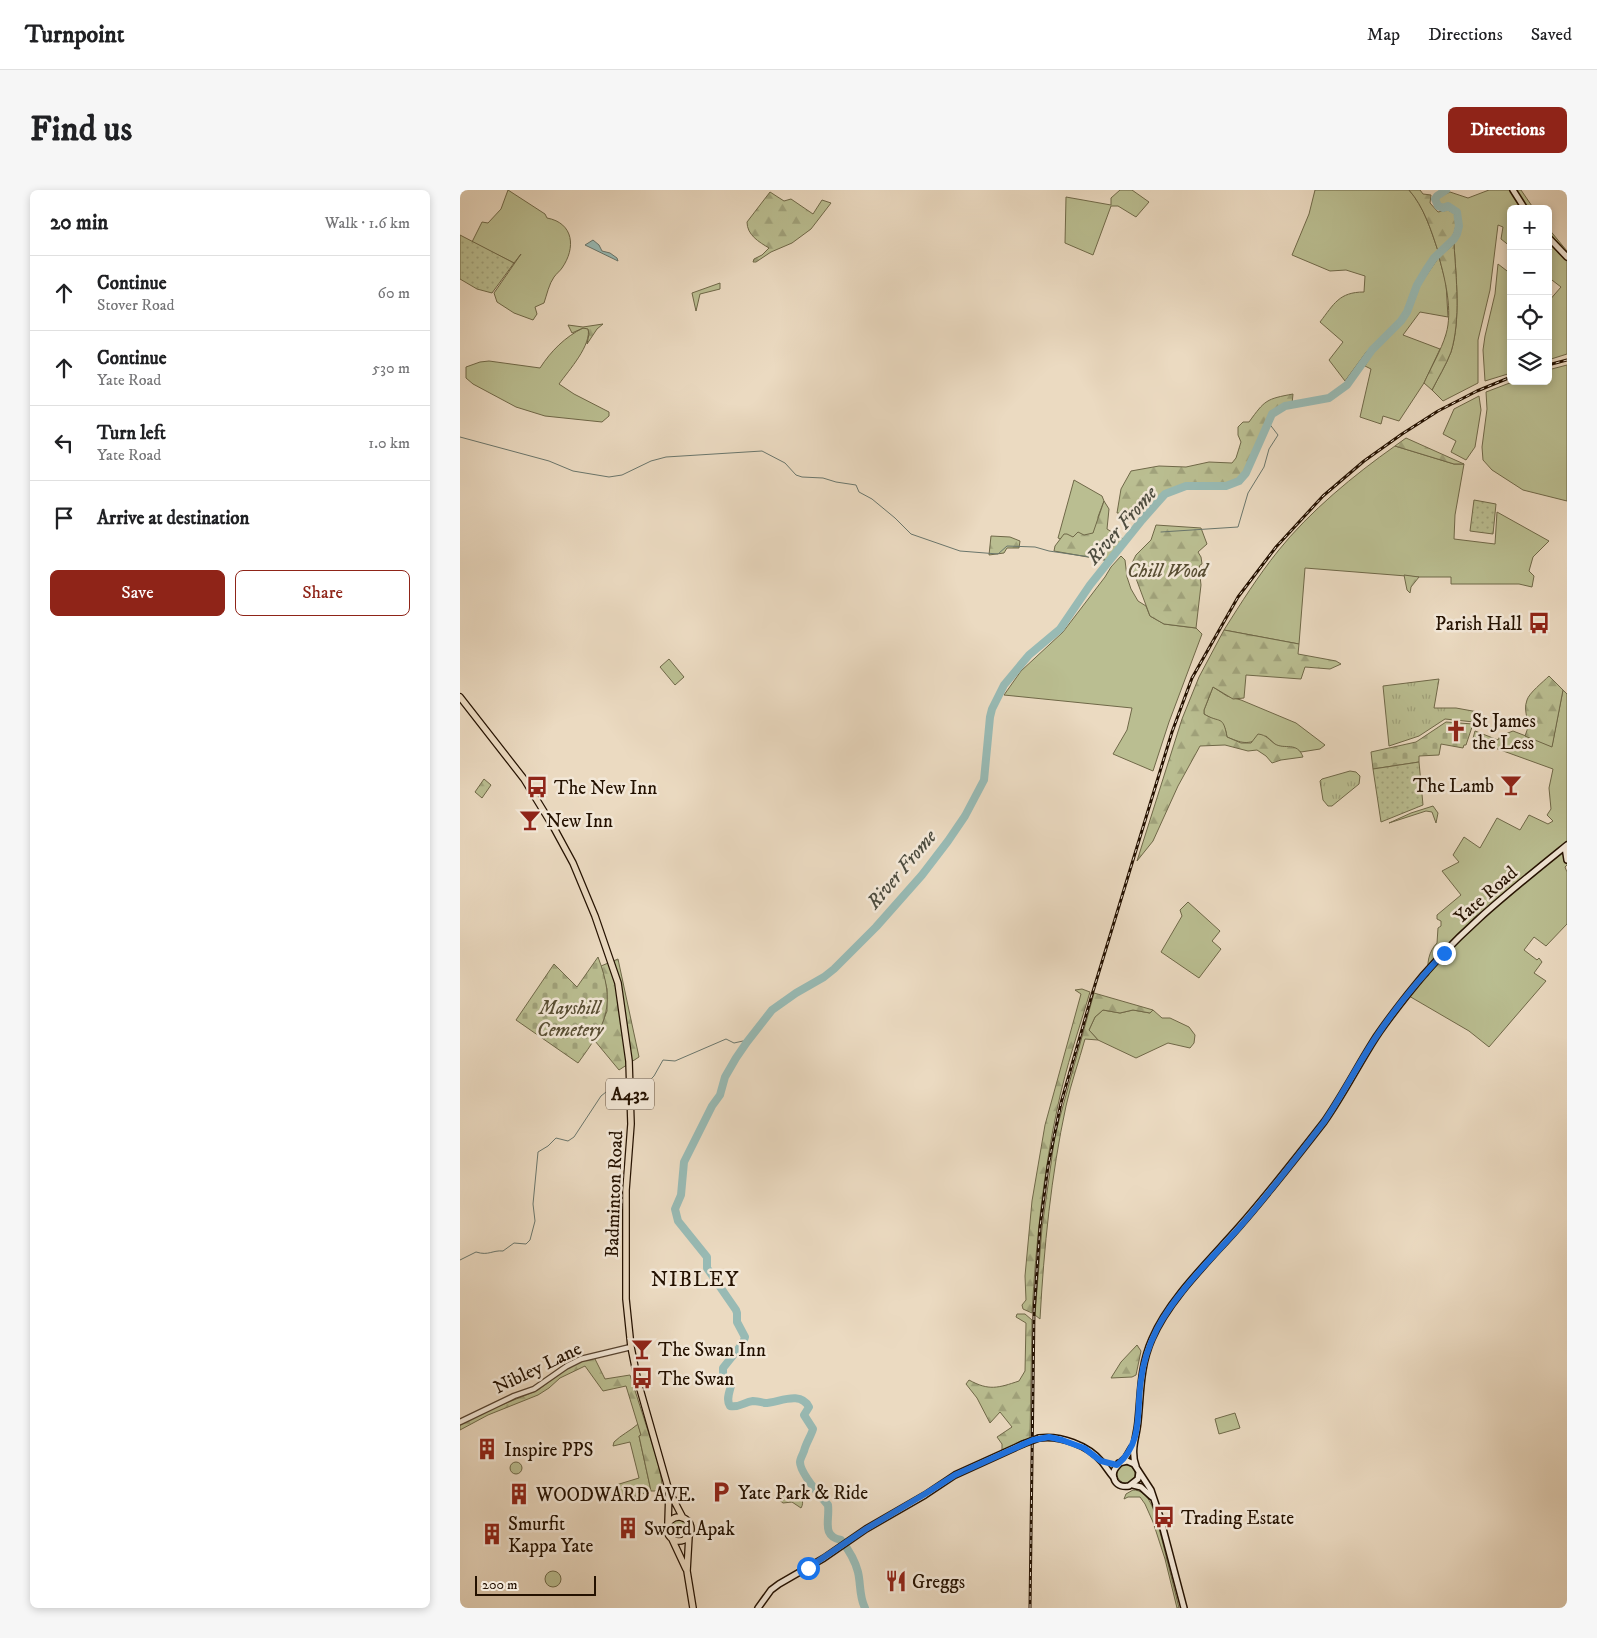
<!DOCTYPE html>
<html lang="en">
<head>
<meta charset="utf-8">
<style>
  :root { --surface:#fff; --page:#f6f6f6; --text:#202124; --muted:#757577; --line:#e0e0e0; --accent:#8f2418 }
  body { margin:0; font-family:"IM FELL DW Pica",serif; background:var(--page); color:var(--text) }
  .controls { position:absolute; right:15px; top:15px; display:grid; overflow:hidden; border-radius:8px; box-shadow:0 2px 8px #0003 }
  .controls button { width:45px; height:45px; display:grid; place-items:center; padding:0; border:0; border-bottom:1px solid var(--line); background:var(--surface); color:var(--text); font:25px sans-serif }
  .scale { position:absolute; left:15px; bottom:12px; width:121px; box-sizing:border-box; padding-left:5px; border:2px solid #241100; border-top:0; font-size:14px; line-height:18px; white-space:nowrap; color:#241100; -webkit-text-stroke:4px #f2e7d7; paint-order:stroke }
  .stop { position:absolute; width:15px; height:15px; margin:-11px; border:4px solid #1a73e8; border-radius:50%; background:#fff }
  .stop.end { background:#1a73e8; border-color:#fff; box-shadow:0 1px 5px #0008 }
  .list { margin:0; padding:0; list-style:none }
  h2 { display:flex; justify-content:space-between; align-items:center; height:65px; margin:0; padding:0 20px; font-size:21px }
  h2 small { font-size:16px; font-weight:400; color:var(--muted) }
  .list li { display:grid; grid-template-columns:32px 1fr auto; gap:15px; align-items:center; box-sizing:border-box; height:75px; padding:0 20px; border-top:1px solid var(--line) }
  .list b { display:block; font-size:19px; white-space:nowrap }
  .list p { margin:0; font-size:16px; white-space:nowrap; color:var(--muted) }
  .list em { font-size:16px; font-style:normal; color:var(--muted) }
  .actions { display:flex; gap:10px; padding:15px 20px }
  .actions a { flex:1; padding:11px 0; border:1px solid var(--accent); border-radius:8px; text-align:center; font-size:18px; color:var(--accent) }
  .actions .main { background:var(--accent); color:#fff }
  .icon { flex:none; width:28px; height:28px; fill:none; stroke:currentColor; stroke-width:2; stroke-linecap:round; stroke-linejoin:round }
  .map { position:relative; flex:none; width:1107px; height:1418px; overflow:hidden; border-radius:8px }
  header { display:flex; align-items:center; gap:30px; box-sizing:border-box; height:70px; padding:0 25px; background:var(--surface); border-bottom:1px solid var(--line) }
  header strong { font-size:24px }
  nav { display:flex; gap:28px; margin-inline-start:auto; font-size:18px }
  .intro { display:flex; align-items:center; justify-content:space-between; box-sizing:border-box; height:120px; padding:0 30px }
  h1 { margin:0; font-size:35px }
  .button { padding:12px 22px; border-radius:8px; background:var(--accent); color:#fff; font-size:18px; font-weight:700 }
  main { display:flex; gap:30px; padding:0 30px }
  aside { flex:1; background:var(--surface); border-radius:8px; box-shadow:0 2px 8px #0003 }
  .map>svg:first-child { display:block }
  .grass { fill:#babe91; stroke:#6f6848 }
  .forest { fill:url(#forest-firs); stroke:#6f6848 }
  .wetland { fill:url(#wetland-marsh); stroke:#6f6848 }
  .cemetery { fill:url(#cemetery-stones); stroke:#6f6848 }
  .park { fill:url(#park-tufts); stroke:#6f6848 }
  .garden { fill:url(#garden-dots); stroke:#6f6848 }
  .water { fill:#98bab4; stroke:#6a766c }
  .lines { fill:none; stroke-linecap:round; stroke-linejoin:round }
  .stream { stroke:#6a766c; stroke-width:1 }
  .river { stroke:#98bab4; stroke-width:8 }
  .tertiary-casing { stroke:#564330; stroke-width:7 }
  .secondary-casing { stroke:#241100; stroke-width:8 }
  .primary-casing { stroke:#241100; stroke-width:8 }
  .tertiary { stroke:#f2e7d7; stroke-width:4.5 }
  .secondary { stroke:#f2e7d7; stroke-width:5 }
  .primary { stroke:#ebdac1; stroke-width:5.5 }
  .rail-casing { stroke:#241100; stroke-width:3 }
  .rail { stroke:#f2e7d7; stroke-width:1; stroke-dasharray:4; stroke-linecap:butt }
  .secondary-bridge-casing { stroke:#241100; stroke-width:8; stroke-linecap:butt }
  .secondary-bridge { stroke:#f2e7d7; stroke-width:5 }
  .route { stroke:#1a73e8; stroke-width:6 }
  .labels { text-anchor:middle; stroke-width:5; stroke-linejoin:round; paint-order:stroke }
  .shield { fill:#f2e7d7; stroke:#625140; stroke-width:1 }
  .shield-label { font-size:18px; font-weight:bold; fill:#241100 }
  .park-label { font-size:19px; font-style:italic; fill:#584e33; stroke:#f2e7d7 }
  .poi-label { font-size:19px; fill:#241100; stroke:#f2e7d7; text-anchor:start }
  .street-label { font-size:19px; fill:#241100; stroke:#f2e7d7 }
  .water-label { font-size:20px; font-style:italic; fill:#4d4c3f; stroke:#f2e7d7 }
  .quarter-label { font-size:21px; letter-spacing:1px; fill:#241100; stroke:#f2e7d7 }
</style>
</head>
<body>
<header>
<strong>Turnpoint</strong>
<nav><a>Map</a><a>Directions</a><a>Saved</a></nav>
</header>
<div class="intro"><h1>Find us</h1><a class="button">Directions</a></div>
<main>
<aside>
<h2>20 min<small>Walk · 1.6 km</small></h2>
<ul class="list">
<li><svg class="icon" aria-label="ahead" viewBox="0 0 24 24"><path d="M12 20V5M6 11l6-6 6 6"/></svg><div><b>Continue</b><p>Stover Road</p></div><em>60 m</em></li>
<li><svg class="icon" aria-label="ahead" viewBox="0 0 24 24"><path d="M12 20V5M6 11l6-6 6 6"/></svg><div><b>Continue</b><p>Yate Road</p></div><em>530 m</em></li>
<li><svg class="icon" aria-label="left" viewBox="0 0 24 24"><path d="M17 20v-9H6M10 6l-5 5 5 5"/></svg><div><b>Turn left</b><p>Yate Road</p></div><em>1.0 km</em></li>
<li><svg class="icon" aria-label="arrive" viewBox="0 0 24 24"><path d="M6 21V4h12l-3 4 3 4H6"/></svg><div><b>Arrive at destination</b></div></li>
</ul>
<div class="actions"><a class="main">Save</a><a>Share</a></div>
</aside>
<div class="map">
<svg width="1107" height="1418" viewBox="0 0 1107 1418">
  <defs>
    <pattern id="forest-firs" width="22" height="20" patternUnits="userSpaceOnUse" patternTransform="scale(1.25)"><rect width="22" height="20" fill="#babe91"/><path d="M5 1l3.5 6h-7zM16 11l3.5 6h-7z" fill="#a0a27b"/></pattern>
    <pattern id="wetland-marsh" width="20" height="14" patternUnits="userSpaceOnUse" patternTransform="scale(1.25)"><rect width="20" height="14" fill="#babe91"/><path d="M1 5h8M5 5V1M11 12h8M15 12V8" fill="none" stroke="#a0a27b"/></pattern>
    <pattern id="cemetery-stones" width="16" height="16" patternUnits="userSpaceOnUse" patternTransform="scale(1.25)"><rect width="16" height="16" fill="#babe91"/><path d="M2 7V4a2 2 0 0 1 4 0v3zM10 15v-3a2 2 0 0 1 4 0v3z" fill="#a0a27b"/></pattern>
    <pattern id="park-tufts" width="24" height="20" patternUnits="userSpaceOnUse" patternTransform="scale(1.25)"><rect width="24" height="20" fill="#babe91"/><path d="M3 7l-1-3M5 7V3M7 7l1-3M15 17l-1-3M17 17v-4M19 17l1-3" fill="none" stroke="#a0a27b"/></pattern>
    <pattern id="garden-dots" width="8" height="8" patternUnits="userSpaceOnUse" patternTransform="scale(1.25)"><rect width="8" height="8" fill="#babe91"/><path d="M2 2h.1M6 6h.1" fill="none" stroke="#a0a27b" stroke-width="1.8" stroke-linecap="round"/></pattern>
  </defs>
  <rect width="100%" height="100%" fill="#ebdac1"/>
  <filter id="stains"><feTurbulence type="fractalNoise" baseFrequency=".004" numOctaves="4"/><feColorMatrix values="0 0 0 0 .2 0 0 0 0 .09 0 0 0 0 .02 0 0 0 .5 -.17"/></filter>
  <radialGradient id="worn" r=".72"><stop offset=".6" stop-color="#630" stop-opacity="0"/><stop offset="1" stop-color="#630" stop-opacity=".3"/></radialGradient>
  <!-- grass -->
  <path class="grass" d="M48 0 85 24 87 28C114 33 116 58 102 78 100 81 97 83 94 87 89 94 87 104 84 113L75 117 77 124 73 130 54 123 37 112 34 103 61 64 54 73 12 52 22 32 28 33 41 19Z
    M660 0H672L689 12 676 27 658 16H651L633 65 605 53 606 7 651 15V8Z
    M855 0H949C964 17 971 40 978 61L957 90 946 120 939 129 907 161 885 191 869 170 883 152 860 132C874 114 879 102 904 102L905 86 886 80 870 81 832 65 849 24Z
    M1029 0H1061L1074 19H1051V57L1041 49 1043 37 1038 35 1030 100 1018 150V193L983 211 972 200C978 188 986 175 991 162 1001 129 996 88 994 54 1002 45 1000 34 1000 22L991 16 983 15 978 13 979 7 990 2 1008 8Z
    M1088 38 1107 61V164L1088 170V112L1101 97 1088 87Z
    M979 67 986 93 988 127 960 122 943 145 980 159 964 193 939 231 923 226 921 234 900 227 911 179 905 176 913 162 943 132 949 123 959 96Z
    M1038 74 1051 84V183L1025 191 1023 160 1025 146 1035 104Z
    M123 138H128C132 155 109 180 99 194L114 204 149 222V226L142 232 85 226 56 217 13 194 6 188V177L20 172 29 171 80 178C91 161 105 147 123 138Z
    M1107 175V311L1063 300 1032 280 1023 270 1022 257 1027 219 1026 202 1055 191H1088V180Z
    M1019 206 1021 220 1015 257 1006 270 991 262 996 251 983 244 994 219Z
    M935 256 994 274H1004L995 325 994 349 1035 354 1037 322 1089 351 1073 367 1069 381 1074 386 1072 397 1059 394H991V387H959L845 378 839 454 764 440C781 413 798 386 818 361 850 321 894 285 935 256Z
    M614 290 642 306 644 311 638 327 639 334 632 345 603 350 598 348Z
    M661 366 665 370 667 387 671 399 678 411 686 416 690 426 704 434 736 438 742 444 709 532 693 581 653 564 667 540 672 518 544 505 561 481 603 442 645 387 651 377Z
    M209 469 224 487 215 495 200 477Z
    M753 497 767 506 781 510 836 533 865 555 860 559 841 562 834 558 817 556 806 546C788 554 786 555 767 547 764 528 758 533 744 524V520Z
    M1103 500 1107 504V675L1105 677 1107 682V734L1086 756 1074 747 1064 760 1077 770 1079 768 1082 772 1074 783 1086 791 1029 857 1009 841 949 806 969 785C966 774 969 761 977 753L978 738 981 736V731L977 729V725L1001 705 982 681 999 672 993 665 1004 647 1020 658 1037 628 1060 640 1069 625 1088 634 1093 631 1087 625 1091 619 1089 598 1093 579 1035 558 1012 552 1015 541 1038 550 1040 546 1053 541 1092 556Z
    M973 616 978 623 976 633 972 622 966 621 929 633 951 623Z
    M728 712 760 741 752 751 761 759 739 788 701 762 722 726 720 720Z
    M643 820 660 823 673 820 690 823 693 820 702 828H710L729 837 735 845 734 853 730 858 708 853 676 868 638 850 629 840 635 827Z
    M775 1223 780 1238 759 1244 755 1229Z
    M178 1234 181 1245 179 1246 191 1301 160 1311 156 1295 179 1288 170 1252 153 1256 154 1252C161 1245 170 1241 178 1234Z
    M50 1278a6 6 0 1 1 12 0a6 6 0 1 1-12 0Z
    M657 1284a9 9 0 1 1 18 0a9 9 0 1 1-18 0Z
    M673 1300C688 1300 693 1318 697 1330L693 1332 685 1314 680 1307H668L664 1309 666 1304Z
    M210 1339a9 9 0 1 1 18 0a9 9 0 1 1-18 0Z
    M85 1389a8 8 0 1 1 16 0a8 8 0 1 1-16 0Z"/>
  <!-- forest -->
  <path class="forest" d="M949 0H960L963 4 971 5 970 13 978 22 988 20 995 24C998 44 992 49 978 61 971 40 964 17 949 0Z
    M310 2 324 11 331 9 353 24 362 10 371 13 351 39 332 53 311 62 296 72H293L294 69 302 65 309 58C299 52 287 45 287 32Z
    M994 54C996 88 1001 129 991 162 986 175 978 188 972 200L964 193C971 177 981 161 986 144 993 121 985 89 979 67Z
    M260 93V99L240 104 236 121 232 103Z
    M143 134 137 139 127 154 129 144 128 139 123 138 112 143 108 135 123 137Z
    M833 204 832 214 825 216 808 232 798 257 779 291 766 296H726L705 304 688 324 657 323 661 299 671 281 699 276 726 277 749 272 772 273 776 268 781 252 778 245V237L783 232H789C805 210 806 209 833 204Z
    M946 248 1004 274H994L935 256Z
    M644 311 649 319 647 339 665 350V353L650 371 594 361 595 356 604 344H607L613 347 618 342 624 345 633 343Z
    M696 335 741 338 747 354 738 362 741 367 742 374 740 375 738 381 740 386 741 395 736 438 704 434 690 426 671 375 676 365 691 350Z
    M531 346 550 347 560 351 559 358H547L544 363 529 365Z
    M944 385 959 387 951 397 950 403 947 400Z
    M764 440 839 454 838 464 876 471 881 474 870 479 845 477 841 489 786 485 784 508 773 509 753 497 744 520V524C760 534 763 524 767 547L781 553H791L798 544C807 545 809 550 815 554 825 560 837 551 843 567L821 570 812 573 806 566 797 560 788 561 765 555 740 556 718 596 693 651 677 671 722 529 739 487Z
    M1089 486 1103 500 1092 557 1065 546C1072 531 1062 523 1067 510 1069 503 1083 492 1089 486Z
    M24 589 31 595 22 608 15 602Z
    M158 769 179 867 159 880 135 851 147 821V799L141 776Z
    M622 799 630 802C619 839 606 877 598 915 583 984 576 1053 572 1123L563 1119 562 1115 566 1110 565 1086 572 1011 585 935 621 804 615 800Z
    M634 803 693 820 690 823 673 820 660 823 643 820 635 827 629 840 638 850 625 849C619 871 611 893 606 916 591 986 584 1057 580 1129L575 1125 582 1038 595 945Z
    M557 1124H565L572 1130 570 1249 542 1260V1254L537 1247 552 1237 540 1222 530 1233 517 1208 506 1194 509 1190C529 1201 538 1198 559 1191L565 1181 566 1133 556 1127Z
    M677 1155 681 1161 676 1185 672 1187 651 1188 661 1172Z
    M134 1167 145 1189 170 1185 199 1275 202 1294 201 1301H191L179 1246 181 1245 166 1196 143 1201 125 1176 100 1188 89 1198 78 1205 28 1225 0 1240V1235L27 1221 78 1200 105 1180 125 1169Z
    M697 1330 719 1418H717L705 1369 693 1332Z"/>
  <!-- wetland -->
  <path class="wetland" d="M335 1301C341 1304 345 1312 341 1318L332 1312 323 1313 318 1309 320 1304Z"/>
  <!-- cemetery -->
  <path class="cemetery" d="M986 532 1013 534 1006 555H1004L1003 558 981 554 979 565 959 566V572L913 579 911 562 956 552Z
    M138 767C156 814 147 834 118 873L56 830 94 774 117 797Z"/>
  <!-- park -->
  <path class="park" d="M979 489 974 518H996L1018 522 1014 532 985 529 959 546 929 556 923 496Z
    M890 581 896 582 900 586 899 594 872 616H868L863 610 860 591 862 589Z"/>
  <!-- garden -->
  <path class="garden" d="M0 45 54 73 32 103 17 99 0 89Z
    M1014 310 1036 314 1033 344 1010 341Z
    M959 572 963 615 921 632 913 579Z"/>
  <!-- water -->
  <path class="water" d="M133 50 139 55 142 61 150 63 157 68 158 71 125 55Z"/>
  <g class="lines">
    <!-- stream -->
    <path class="stream" d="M0 247 89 271 113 281 149 287 162 285 191 271 206 267 302 261 325 273 336 285 342 287 363 288 376 292 396 295 399 302 412 309 435 328 451 344 500 361 538 364 547 356 575 357 589 361 630 367
      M701 342 778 337 788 303 804 277 809 259 818 245 808 232
      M634 368 650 371
      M184 896 194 886 203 870 215 871 266 849 274 853 283 851 287 852
      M0 1070 16 1062C29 1066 32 1060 43 1061L54 1053 66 1054 70 1050 75 1031 73 1014 78 962 88 956 96 948 108 951 114 947 141 906 146 902 162 897"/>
    <!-- river -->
    <path class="river" d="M405 1418C399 1406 401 1395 398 1382 395 1370 388 1359 381 1350 361 1346 370 1330 368 1315 361 1307 340 1283 340 1272 340 1269 343 1264 344 1261 346 1253 351 1246 353 1239L344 1225 349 1217C340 1200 318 1213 305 1213 301 1212 297 1211 293 1211 284 1212 279 1218 270 1216 266 1210 269 1203 271 1196L263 1187V1178L283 1153 285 1147 277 1132V1123L276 1120 247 1078V1067L218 1031 215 1019 221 1005 224 972 252 916 260 905 265 887 276 868 287 852 312 820 336 803 364 787 374 779 416 737 462 685 488 651 505 626 524 590 530 527 532 519 544 495 569 465 600 439 630 395 682 330 705 304 726 296H766L779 291 786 283 812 224 825 216 869 208 887 195 912 160 941 131 947 122 957 95 966 80 974 68 994 49 997 44 999 36 997 22 988 16 983 18 978 16 975 9 977 6 986 0"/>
    <!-- tertiary casing -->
    <g class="tertiary-casing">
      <path id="tertiary" d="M0 1232 54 1206 74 1199 107 1176 121 1169 171 1157"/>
    </g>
    <!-- secondary casing -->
    <g class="secondary-casing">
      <path id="secondary" d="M1053 0 1065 19
        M1088 47 1107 67
        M1105 657 1107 670
        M579 1248C600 1245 628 1255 642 1272 646 1277 649 1282 654 1288
        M672 1257C670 1260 668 1264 666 1267 660 1274 649 1280 655 1291 658 1296 664 1297 669 1296L678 1289 679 1282
        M659 1273 667 1271 674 1274 691 1300 700 1327 724 1418
        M676 1276C670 1260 677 1246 678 1231 681 1202 680 1176 692 1149 709 1109 749 1071 778 1038 808 1004 836 968 864 932 883 905 898 875 916 847 926 832 937 818 948 804 993 746 1050 701 1107 655
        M673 1295 681 1297 692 1307
        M298 1418 311 1400 319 1394 364 1368 406 1339 465 1305 495 1285 563 1254"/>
    </g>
    <!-- primary casing -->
    <g class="primary-casing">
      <path id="primary" d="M0 507 64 589 94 638 113 673 135 726 158 793 169 871 171 934 166 1000V1109L171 1157 178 1192 209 1301 208 1333
        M210 1303 223 1328
        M207 1339a12 12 0 1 1 24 0a12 12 0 1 1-24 0Z
        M229 1346 227 1381 233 1418
        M212 1349 226 1379"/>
    </g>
    <!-- tertiary -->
    <use href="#tertiary" class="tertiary"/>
    <!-- secondary -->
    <use href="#secondary" class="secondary"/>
    <!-- primary -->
    <use href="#primary" class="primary"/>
    <!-- rail casing -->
    <g class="rail-casing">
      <path id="rail" d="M1088 175 1107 170
        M570 1418 574 1122 580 1037 588 976 601 913 631 808 712 542 732 488 778 407 816 357 863 306 904 271 942 244 978 221 1017 201 1051 187"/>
    </g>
    <!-- rail -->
    <use href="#rail" class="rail"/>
    <!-- secondary-bridge casing -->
    <g class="secondary-bridge-casing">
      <path id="secondary-bridge" d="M563 1254 579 1248"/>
    </g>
    <!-- secondary-bridge -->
    <use href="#secondary-bridge" class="secondary-bridge"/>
  </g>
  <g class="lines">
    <!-- route -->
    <path class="route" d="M348 1378 406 1339 465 1304 495 1285 573 1250 589 1247 602 1250 624 1258 641 1271 657 1275C684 1252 676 1221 681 1190 683 1172 689 1155 697 1139 715 1104 752 1068 778 1039 808 1005 836 968 864 932 883 904 898 874 916 847 936 817 959 789 984 763"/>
  </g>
  <!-- icons -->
  <defs>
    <g id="bus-bare" transform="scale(1.725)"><path d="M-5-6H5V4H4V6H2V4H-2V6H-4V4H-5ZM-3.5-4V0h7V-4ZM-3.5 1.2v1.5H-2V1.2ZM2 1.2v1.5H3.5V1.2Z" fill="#8f2418" stroke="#f2e7d7" stroke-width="2.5" paint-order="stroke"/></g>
    <g id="church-bare" transform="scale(1.725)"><path d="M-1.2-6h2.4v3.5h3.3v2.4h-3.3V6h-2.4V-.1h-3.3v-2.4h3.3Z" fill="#8f2418" stroke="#f2e7d7" stroke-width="2.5" paint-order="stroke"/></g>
    <g id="bar-bare" transform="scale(1.725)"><path d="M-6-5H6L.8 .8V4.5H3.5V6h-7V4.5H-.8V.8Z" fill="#8f2418" stroke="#f2e7d7" stroke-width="2.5" paint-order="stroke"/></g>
    <g id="building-bare" transform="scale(1.725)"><path d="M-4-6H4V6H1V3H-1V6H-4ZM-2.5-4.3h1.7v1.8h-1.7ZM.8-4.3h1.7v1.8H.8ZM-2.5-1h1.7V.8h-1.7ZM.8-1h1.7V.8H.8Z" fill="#8f2418" stroke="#f2e7d7" stroke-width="2.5" paint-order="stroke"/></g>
    <g id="parking-bare" transform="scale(1.725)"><path d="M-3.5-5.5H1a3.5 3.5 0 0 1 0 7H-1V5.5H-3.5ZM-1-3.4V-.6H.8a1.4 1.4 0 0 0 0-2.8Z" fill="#8f2418" stroke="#f2e7d7" stroke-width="2.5" paint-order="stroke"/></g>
    <g id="restaurant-bare" transform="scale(1.725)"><path d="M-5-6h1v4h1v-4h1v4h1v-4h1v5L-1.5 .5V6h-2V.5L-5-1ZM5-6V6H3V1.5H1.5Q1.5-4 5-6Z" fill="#8f2418" stroke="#f2e7d7" stroke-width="2.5" paint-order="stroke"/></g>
  </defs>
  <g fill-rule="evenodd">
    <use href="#bus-bare" x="1079" y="433"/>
    <use href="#church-bare" x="996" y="541"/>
    <use href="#bar-bare" x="1051" y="595"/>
    <use href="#bus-bare" x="77" y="597"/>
    <use href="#bar-bare" x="70" y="630"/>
    <use href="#bar-bare" x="182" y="1159"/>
    <use href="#bus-bare" x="182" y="1188"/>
    <use href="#building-bare" x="27" y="1259"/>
    <use href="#parking-bare" x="261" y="1302"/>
    <use href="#building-bare" x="59" y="1304"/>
    <use href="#bus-bare" x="704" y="1327"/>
    <use href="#building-bare" x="168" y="1338"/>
    <use href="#building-bare" x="32" y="1344"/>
    <use href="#restaurant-bare" x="436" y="1391"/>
  </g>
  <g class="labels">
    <!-- shield labels -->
    <rect class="shield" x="146" y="888.5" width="48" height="31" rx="4"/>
    <g class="shield-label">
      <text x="170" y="910">A432</text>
    </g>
    <!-- park labels -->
    <g class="park-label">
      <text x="707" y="387">Chill Wood</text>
      <text x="110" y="824">Mayshill<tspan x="110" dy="22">Cemetery</tspan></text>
    </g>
    <!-- poi labels -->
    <g class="poi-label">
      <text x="1062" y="440" text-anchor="end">Parish Hall</text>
      <text x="1012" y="537">St James<tspan x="1012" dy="22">the Less</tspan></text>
      <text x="1034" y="602" text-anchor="end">The Lamb</text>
      <text x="94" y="604">The New Inn</text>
      <text x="86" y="637">New Inn</text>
      <text x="198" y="1166">The Swan Inn</text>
      <text x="198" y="1195">The Swan</text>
      <text x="44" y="1266">Inspire PPS</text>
      <text x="278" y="1309">Yate Park &amp; Ride</text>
      <text x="76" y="1311">WOODWARD AVE.</text>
      <text x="721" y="1334">Trading Estate</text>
      <text x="48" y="1340">Smurfit<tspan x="48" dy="22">Kappa Yate</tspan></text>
      <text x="184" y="1345">Sword Apak</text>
      <text x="452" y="1398">Greggs</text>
    </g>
    <!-- street labels -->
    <g class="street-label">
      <text transform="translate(1025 704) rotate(-41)" y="7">Yate Road</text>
      <text transform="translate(153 1004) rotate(-88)" y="7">Badminton Road</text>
      <text transform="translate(77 1177) rotate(-26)" y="7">Nibley Lane</text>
    </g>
    <!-- water labels -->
    <g class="water-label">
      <text transform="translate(661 335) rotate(-49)" y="7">River Frome</text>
      <text transform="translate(441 679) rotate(-50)" y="7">River Frome</text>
    </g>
    <!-- quarter labels -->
    <g class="quarter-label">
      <text x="235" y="1096">NIBLEY</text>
    </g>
  </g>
  <rect width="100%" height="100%" filter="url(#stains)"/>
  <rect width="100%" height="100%" fill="url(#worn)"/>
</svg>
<div class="controls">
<button>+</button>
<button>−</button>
<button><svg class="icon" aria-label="locate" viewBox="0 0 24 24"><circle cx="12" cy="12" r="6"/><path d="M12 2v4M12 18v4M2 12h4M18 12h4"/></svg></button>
<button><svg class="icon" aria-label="layers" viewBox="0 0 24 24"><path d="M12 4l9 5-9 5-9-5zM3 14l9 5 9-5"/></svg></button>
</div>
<div class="scale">200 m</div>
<div class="stop" style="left:348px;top:1378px"></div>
<div class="stop end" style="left:984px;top:763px"></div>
</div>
</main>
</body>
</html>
